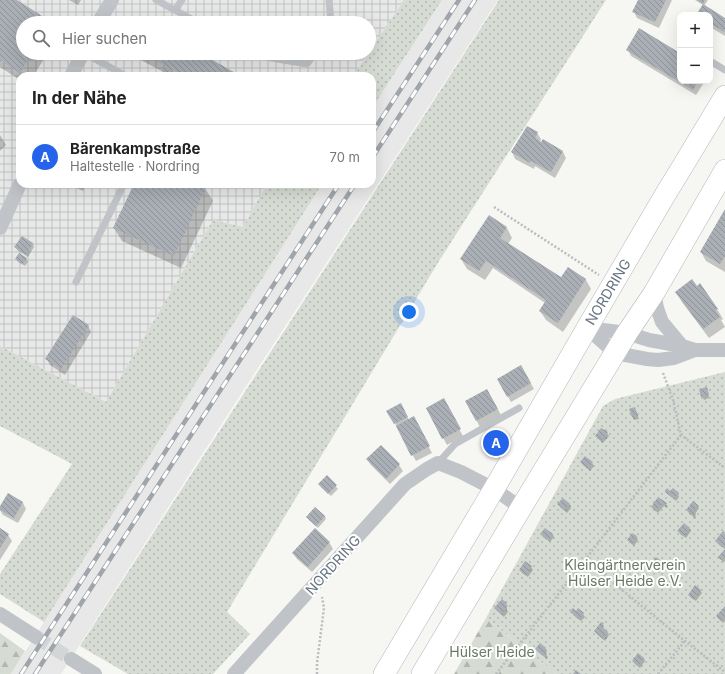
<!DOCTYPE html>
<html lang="de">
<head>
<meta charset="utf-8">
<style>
  :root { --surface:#fff; --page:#f6f6f6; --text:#222; --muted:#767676; --line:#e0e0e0; --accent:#2563eb }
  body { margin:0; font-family:Inter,sans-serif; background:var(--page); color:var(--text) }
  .controls { position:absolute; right:12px; top:12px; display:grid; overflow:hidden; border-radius:8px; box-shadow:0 4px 16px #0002 }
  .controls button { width:36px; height:36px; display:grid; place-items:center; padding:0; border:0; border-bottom:1px solid var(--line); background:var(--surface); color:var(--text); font:20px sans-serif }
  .you { position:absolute; left:409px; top:312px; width:14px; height:14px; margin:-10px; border:3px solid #fff; border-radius:50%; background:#1a73e8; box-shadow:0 0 0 6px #1a73e833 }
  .badge { display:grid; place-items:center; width:26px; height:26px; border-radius:50%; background:var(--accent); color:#fff; font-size:13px; font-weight:700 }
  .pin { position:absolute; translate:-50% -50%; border:2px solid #fff; box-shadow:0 1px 4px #0006 }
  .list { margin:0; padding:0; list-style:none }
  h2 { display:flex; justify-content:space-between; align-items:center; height:52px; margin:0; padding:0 16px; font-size:17px }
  h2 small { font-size:13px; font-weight:400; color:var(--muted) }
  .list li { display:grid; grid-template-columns:26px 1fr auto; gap:12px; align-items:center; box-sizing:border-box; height:64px; padding:0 16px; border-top:1px solid var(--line) }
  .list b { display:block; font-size:15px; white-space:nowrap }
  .list p { margin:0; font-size:13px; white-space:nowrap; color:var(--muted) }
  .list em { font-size:13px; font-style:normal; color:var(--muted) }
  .icon { flex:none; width:22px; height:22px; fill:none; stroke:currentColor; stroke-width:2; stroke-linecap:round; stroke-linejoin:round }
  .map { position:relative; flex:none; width:725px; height:674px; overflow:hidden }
  .search { position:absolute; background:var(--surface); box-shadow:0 4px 16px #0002; left:16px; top:16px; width:360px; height:44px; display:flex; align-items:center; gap:10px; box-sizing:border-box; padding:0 14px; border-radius:22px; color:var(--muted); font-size:15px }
  .panel { position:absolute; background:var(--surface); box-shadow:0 4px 16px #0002; left:16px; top:72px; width:360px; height:116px; border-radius:12px }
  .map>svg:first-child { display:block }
  .built { fill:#e7e8e7 }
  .industrial { fill:url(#industrial-grid) }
  .grass { fill:url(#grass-dots) }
  .forest { fill:url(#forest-firs) }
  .shadow { fill:#0003 }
  .building { fill:url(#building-back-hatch) }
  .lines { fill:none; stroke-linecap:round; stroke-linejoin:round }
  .minor-tunnel { stroke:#d2d6d7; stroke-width:14; stroke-dasharray:14 7; stroke-linecap:butt }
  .primary-casing { stroke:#b3b7bb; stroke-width:22 }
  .path { stroke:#babcbf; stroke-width:2.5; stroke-dasharray:2 2; stroke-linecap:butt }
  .service { stroke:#c0c3c7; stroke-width:7 }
  .minor { stroke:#c0c3c7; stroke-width:14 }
  .primary { stroke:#fff; stroke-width:21 }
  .rail-casing { stroke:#9fa5ab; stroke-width:4.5 }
  .rail { stroke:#fff; stroke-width:3; stroke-dasharray:9; stroke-linecap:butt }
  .labels { text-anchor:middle; stroke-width:4; stroke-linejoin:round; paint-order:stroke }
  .street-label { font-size:14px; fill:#677583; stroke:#fff }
  .park-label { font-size:14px; fill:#697b65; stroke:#fff }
</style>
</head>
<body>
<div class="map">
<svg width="725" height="674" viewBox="0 0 725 674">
  <defs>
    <pattern id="industrial-grid" width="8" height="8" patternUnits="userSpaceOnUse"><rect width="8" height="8" fill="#e7e8e7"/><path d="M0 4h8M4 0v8" fill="none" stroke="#bfc1c1"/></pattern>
    <pattern id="grass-dots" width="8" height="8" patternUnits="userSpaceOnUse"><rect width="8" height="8" fill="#d6dbd3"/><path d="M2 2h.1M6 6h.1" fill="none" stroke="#b1b6b1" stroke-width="1.8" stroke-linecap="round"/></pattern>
    <pattern id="forest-firs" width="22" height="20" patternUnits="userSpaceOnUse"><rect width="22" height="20" fill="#d6dbd3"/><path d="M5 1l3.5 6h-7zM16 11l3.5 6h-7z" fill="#b1b6b1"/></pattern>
    <pattern id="building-back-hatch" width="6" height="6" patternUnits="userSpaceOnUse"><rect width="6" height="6" fill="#a9afb5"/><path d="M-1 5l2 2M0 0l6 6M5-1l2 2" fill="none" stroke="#8d9399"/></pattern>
  </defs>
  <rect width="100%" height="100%" fill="#f6f7f3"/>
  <!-- built -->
  <path class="built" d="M442 0H498L239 397 61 674H11L270 266 322 184H372V108Z"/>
  <!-- industrial -->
  <path class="industrial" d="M0 0H404L369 52V23H23V53H368L353 76H20V184H267L243 227 213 220 106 402 0 346Z"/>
  <!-- grass -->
  <path class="grass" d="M404 0H442L372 108V76H353Z
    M499 0H606L439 261 227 612 250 634 213 674H128L80 646Z
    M267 184H322L270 266 44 622 0 594V574L72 464 0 426V346L106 402 213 220 243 227Z
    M725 372V674H556L486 618 603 406 615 399Z"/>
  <!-- forest -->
  <path class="forest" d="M486 618 556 674H454Z
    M0 633 25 651 11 674H0Z"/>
  <!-- shadow -->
  <path class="shadow" d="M0 0H15L51 23H23V53H48L33 76H20V80L0 67Z
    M69 0H81L78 5Z
    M639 0H672L659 28 637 18 634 12Z
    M695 0H708L704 6 725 19V36L710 27V15H697L703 5Z
    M628 50 680 54V81H705L696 95 631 56Z
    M128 53H198L239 76H161L163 72Z
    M528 127 537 133 541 139 540 142 542 143 543 140 563 152 566 158 555 178 535 166 534 169 515 159 512 152Z
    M0 135 6 145 0 151Z
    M68 184H86L83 191Z
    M135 184H197L205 188 213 201 181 268 122 241 114 228Z
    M725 211V272L706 261 701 252Z
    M489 216 507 228 512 238 508 244 561 279 568 268 586 280 591 289 563 332 546 320 540 311 545 303 493 268 485 280 467 269 461 259Z
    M22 237 33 244 34 247 28 257 17 250 16 247Z
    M16 259H26L28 262 25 266 18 262Z
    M677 292 717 309 723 319 721 320 725 327 709 338 682 302Z
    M88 325 91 332 65 375 50 365 47 359Z
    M521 366 534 389 511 402 498 379Z
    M487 390 501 415 480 427 466 401Z
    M700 390 708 391 709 398 704 400Z
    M443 400 463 436 447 445 427 409Z
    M400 404 409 420 417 424 432 453 416 461 388 411Z
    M635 409 639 419 634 420 630 410Z
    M607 433 609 436 603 443 598 439 596 436Z
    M381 446 399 465 403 471 390 484 371 465 367 459Z
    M585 457 592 463 594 466 590 471 583 465 581 462Z
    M327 476 338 489 331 496 321 487Z
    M666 492 678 494 679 497 676 501 668 494Z
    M9 494 23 503 26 509 18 523 3 515 0 510V508Z
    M659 498 666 504 668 507 667 508 664 506 658 513 654 510 652 507Z
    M563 499 570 505 571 508 567 513 560 507 559 504Z
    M697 505 699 508 695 514 696 518V519L689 513 687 510Z
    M325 516 326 519 318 528 309 520 308 517Z
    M689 528 691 531 686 538 680 534 679 531Z
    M0 529 8 535 12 541 0 560Z
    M545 529 553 535 554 537 550 542 543 537 541 534Z
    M724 533 725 535V549L718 544 716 541Z
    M633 534 637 537 638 540 634 546 630 543 628 540Z
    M329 542 333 549 312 572 297 559 293 553Z
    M725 550V561L723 562 719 557Z
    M663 564 665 566 659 573 653 568 651 565Z
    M531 567 533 570 528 577 522 573 520 570Z
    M700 590 702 593 696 601 691 598 689 595Z
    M506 604 508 606 506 608 508 612 504 617 497 611 495 608Z
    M725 609V621L723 623 717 617Z
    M579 610 583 614 585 617 581 621 573 615Z
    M603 624 604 627 603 629 608 633 609 635 605 641 597 634 595 631Z
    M540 645 545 649 547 652 545 654 548 657 547 659 538 652 537 649Z
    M638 654 644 658 645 661 640 668 635 664 633 661Z"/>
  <!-- building -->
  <path class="building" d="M0 0H17L53 23H23V53H32L20 73 0 60Z
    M638 0H666L655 22 632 12Z
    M697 0H705L703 4Z
    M703 4 725 18V30L724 32 710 23V15H696Z
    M133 16 146 23H128Z
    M639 28 680 53V81H698L693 90 626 50Z
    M143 53H200L241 76H184L172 69 168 76H160L166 66Z
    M527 126 538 132 535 138 541 142 543 139 563 151 551 172 531 161 530 163 511 152Z
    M134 184H199L206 187 174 256 113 228Z
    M725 209V256L720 264 700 252Z
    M489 215 507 227 500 238 561 277 568 267 586 279 558 323 539 311 546 300 500 270 486 261 479 271 460 259Z
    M22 236 33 243 26 255 14 247Z
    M19 253 27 258 23 264 15 259Z
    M692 279 697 286 700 283 718 309 715 310 720 317 703 329 675 292Z
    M73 315 89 325 61 369 45 359Z
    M521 365 531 383 507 397 497 379Z
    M707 387 709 395 701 397 699 389Z
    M487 389 498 409 476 421 465 401Z
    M444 398 461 429 442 439 426 408Z
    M401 403 408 417 394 424 386 411Z
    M635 407 638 416 632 417 629 409Z
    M414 416 430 446 411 456 396 426Z
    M601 428 608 432 601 441 595 436Z
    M381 445 400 464 386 479 366 459Z
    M585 456 593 462 588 469 580 462Z
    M327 475 337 485 328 494 318 484Z
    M667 488 670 491 673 488 679 493 674 499 665 492Z
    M8 493 23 502 14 518 0 510V506Z
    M658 497 667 503 665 506 662 503 656 511 651 507Z
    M563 498 570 504 565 510 557 504Z
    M693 501 698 505 693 512 696 514 694 516 686 510Z
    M315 507 325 516 316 526 306 517Z
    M684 523 690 528 684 536 677 531Z
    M0 528 9 534 0 548Z
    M315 528 330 542 308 567 292 553Z
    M545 528 553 534 548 540 540 534Z
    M723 531 725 533 723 535 725 536V548L715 541Z
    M632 533 637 536 632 544 627 540Z
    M725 549V556L721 560 718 557Z
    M656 557 664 563 657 571 650 565Z
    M525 561 532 566 526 575 519 570Z
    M695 585 701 590 694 599 688 595Z
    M502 599 507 603 505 606 507 608 502 614 494 608Z
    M725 606V616L721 621 716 616Z
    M573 608 576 611 578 608 584 613 579 619 570 612Z
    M601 622 604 623 601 626 608 632 603 639 594 631Z
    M540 643 546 648 544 651 547 654 545 657 535 649Z
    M638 653 644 658 638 666 632 661Z
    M576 670 581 674H573Z"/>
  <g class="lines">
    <!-- minor-tunnel -->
    <path class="minor-tunnel" d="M36 637 71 659"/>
    <!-- primary casing -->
    <g class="primary-casing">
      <path id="primary" d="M384 674 494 489 587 328 665 195 684 164 725 96
        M422 674 521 508 627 333 654 293 725 170"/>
    </g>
    <!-- path -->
    <path class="path" d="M494 207 599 275
      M663 373 673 400 681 435 725 468
      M585 560 685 641 725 672
      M317 674V663L324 608 322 597
      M496 674 585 560 681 435
      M658 674 685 641"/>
    <!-- service -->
    <path class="service" d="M156 0 199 23
      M329 0 331 23
      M175 10 182 0
      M84 53 126 76
      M254 53 260 56 307 64 315 53
      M710 61 725 70
      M76 282 124 184
      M438 463 455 444 519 408"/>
    <!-- minor -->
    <path class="minor" d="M98 23 112 0
      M71 76 83 53
      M0 228 20 184
      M654 293 657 308 662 322 682 346
      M587 328 615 353 647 359 658 360 674 358 695 350H725
      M587 328 627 333 649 340 682 346 695 350
      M0 614 36 637
      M71 659 95 674
      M234 674 405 484 427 469 438 463 461 472 494 489 521 508"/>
    <!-- primary -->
    <use href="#primary" class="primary"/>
    <!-- rail casing -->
    <g class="rail-casing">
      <path id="rail" d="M372 133 459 0
        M372 158 475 0
        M21 674 339 184
        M35 674 355 184"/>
    </g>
    <!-- rail -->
    <use href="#rail" class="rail"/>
  </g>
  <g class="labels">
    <!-- street labels -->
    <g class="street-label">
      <text transform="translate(608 292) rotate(-59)" y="5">NORDRING</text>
      <text transform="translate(333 565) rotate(-48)" y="5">NORDRING</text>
    </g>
    <!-- park labels -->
    <g class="park-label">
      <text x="625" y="570">Kleingärtnerverein<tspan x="625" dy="16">Hülser Heide e.V.</tspan></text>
      <text x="492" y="657">Hülser Heide</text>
    </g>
  </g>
</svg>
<div class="controls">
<button>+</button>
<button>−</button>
</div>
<div class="you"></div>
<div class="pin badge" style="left:496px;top:443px">A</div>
<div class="search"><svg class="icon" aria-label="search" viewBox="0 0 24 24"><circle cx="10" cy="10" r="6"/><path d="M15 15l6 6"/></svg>Hier suchen</div>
<section class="panel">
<h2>In der Nähe<small></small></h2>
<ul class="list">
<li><span class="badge">A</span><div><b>Bärenkampstraße</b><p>Haltestelle · Nordring</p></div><em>70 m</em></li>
</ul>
</section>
</div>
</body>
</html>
